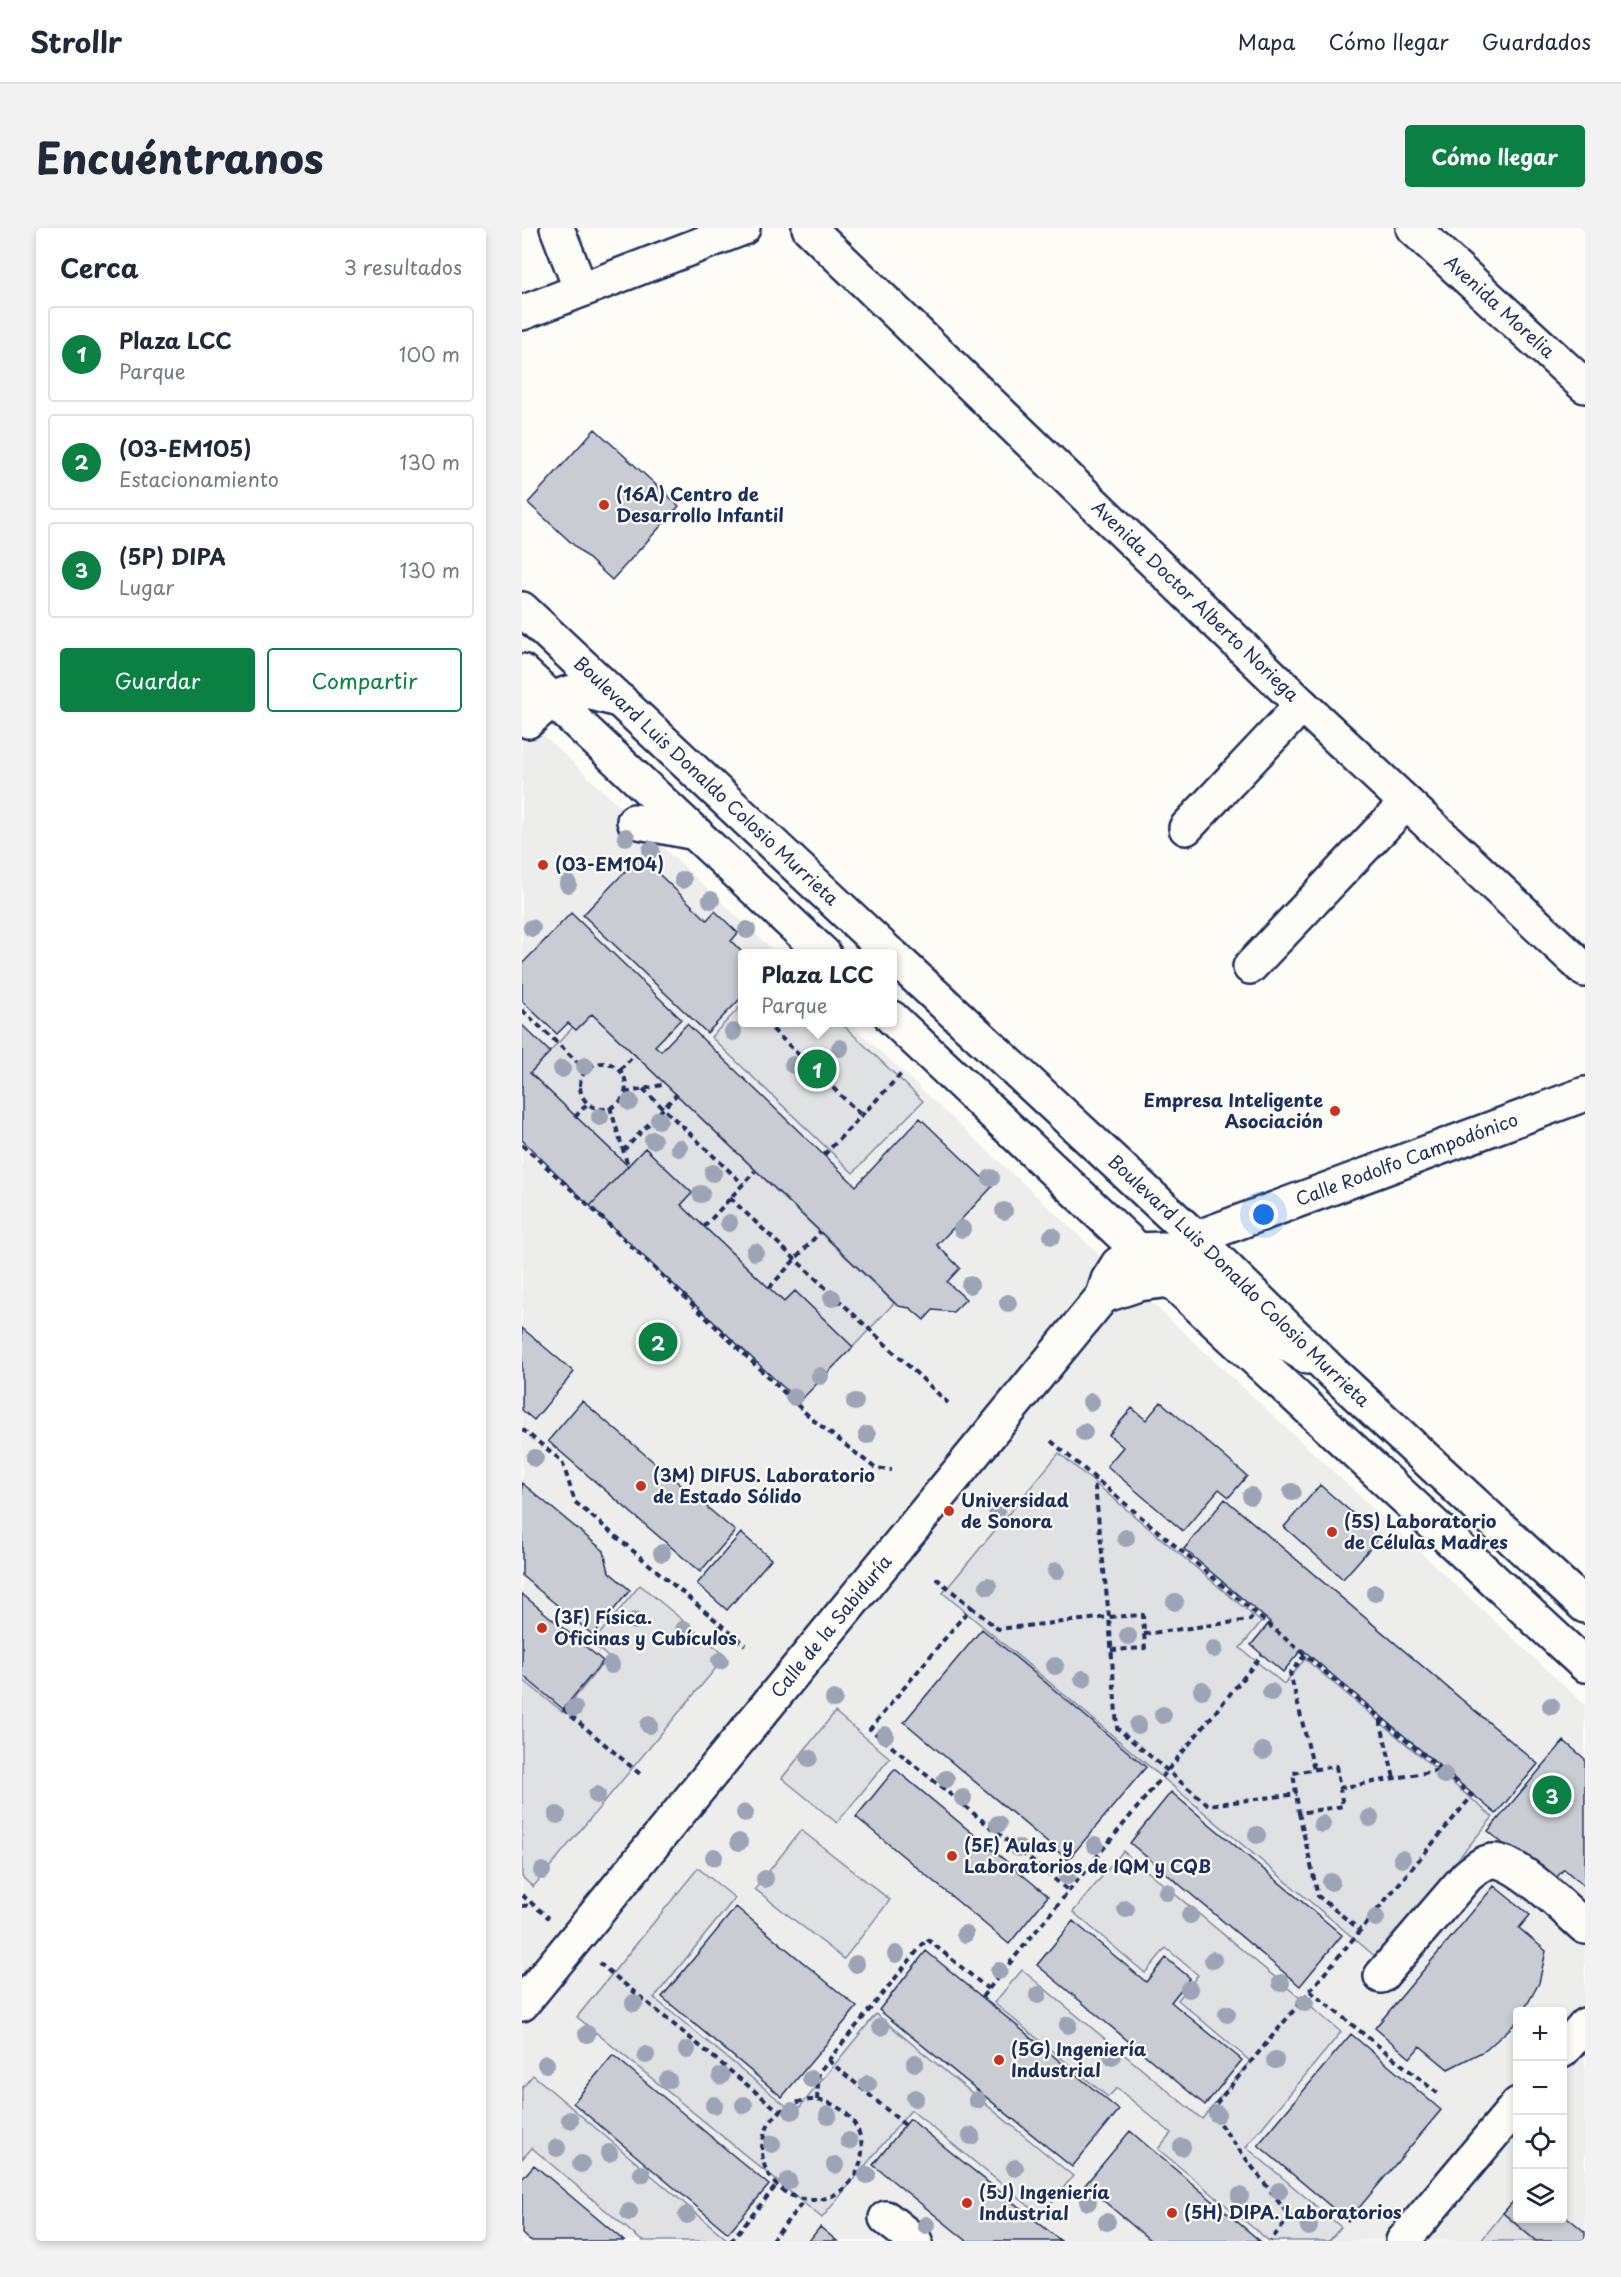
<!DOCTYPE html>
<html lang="es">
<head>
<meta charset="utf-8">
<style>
  :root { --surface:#fff; --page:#f2f2f3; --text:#1f2937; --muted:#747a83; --line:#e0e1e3; --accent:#0b8043 }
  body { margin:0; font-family:"Playpen Sans",sans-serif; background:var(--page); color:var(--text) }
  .controls { position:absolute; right:18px; bottom:18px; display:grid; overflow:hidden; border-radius:6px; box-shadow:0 3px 9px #0003 }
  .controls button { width:54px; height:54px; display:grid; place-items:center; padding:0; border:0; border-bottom:2px solid var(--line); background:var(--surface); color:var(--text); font:30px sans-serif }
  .you { position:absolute; left:742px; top:987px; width:21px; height:21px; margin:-15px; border:4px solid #fff; border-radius:50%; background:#1a73e8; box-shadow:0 0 0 9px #1a73e833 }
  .badge { display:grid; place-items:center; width:39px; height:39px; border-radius:50%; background:var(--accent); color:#fff; font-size:20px; font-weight:700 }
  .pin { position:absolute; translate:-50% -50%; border:3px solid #fff; box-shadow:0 2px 6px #0006 }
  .popup { position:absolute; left:216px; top:721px; width:159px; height:78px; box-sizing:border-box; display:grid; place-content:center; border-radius:6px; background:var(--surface); filter:drop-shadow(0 2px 4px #0005); font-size:20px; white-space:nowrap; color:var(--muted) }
  .popup b { font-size:22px; color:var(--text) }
  .popup::after { content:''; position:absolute; left:50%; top:100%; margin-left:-12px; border:12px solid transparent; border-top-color:var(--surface) }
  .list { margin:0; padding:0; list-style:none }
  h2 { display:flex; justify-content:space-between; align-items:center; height:78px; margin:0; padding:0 24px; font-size:26px }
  h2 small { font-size:20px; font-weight:400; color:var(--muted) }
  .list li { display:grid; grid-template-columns:39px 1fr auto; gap:18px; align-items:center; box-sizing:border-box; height:96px; margin:0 12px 12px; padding:0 12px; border:2px solid var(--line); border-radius:6px }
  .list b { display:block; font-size:22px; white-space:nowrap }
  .list p { margin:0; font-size:20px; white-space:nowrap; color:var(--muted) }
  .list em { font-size:20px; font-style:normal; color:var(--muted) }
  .actions { display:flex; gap:12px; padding:18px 24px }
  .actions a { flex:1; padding:14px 0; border:2px solid var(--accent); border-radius:6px; text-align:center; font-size:21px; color:var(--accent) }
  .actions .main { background:var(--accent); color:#fff }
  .icon { flex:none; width:33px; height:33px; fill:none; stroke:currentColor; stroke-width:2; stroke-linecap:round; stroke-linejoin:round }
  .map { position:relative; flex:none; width:1063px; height:2013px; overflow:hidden; border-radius:6px }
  header { display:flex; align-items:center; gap:36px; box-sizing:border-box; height:84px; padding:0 30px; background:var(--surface); border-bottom:2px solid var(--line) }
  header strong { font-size:28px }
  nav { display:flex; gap:33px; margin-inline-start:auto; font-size:21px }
  .intro { display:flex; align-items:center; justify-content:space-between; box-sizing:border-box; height:144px; padding:0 36px }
  h1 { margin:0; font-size:42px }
  .button { padding:15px 27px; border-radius:6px; background:var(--accent); color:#fff; font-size:21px; font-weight:700 }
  main { display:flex; gap:36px; padding:0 36px }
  aside { flex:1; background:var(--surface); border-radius:6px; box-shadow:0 3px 9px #0003 }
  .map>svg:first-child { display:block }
  .built { fill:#edeeec; fill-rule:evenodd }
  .green { fill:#e0e1e3; stroke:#7e88a0; stroke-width:1.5 }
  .building { fill:#c9ccd3; stroke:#1b2f5e; stroke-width:1.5 }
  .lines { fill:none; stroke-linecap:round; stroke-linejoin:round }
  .minor-casing { stroke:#1b2f5e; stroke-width:38 }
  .major-casing { stroke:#1b2f5e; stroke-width:38 }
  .path { stroke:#1b2f5e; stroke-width:4; stroke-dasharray:6 4.5; stroke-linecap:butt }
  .minor { stroke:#fdfcf7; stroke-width:33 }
  .major { stroke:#fdfcf7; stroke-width:33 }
  .tree { fill:#9ca4b5 }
  .poi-dot { fill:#c8321e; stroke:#fdfcf7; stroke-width:2 }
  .labels { text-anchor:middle; stroke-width:4.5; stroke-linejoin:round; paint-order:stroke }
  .street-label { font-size:18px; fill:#1b2f5e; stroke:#fdfcf7 }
  .poi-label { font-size:18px; font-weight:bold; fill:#1b2f5e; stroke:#fdfcf7; text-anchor:start }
</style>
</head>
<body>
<header>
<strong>Strollr</strong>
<nav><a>Mapa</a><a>Cómo llegar</a><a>Guardados</a></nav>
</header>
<div class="intro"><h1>Encuéntranos</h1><a class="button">Cómo llegar</a></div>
<main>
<aside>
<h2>Cerca<small>3 resultados</small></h2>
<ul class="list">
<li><span class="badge">1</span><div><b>Plaza LCC</b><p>Parque</p></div><em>100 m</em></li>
<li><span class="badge">2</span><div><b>(03-EM105)</b><p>Estacionamiento</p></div><em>130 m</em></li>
<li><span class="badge">3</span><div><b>(5P) DIPA</b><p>Lugar</p></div><em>130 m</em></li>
</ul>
<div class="actions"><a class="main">Guardar</a><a>Compartir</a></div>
</aside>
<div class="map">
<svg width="1063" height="2013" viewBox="0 0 1063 2013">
  <rect width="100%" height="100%" fill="#fdfcf7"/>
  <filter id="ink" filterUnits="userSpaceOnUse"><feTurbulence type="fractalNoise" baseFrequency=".0167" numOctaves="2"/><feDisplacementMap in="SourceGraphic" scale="12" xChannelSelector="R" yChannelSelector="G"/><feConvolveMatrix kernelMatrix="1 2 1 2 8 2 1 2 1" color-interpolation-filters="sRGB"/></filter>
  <g filter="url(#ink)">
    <!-- built -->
    <path class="built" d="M0 487 254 725 220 726V794L328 795 1063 1477V2013H0ZM996 1784H1040V1990H996Z"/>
    <!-- green -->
    <path class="green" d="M220 777V794L319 795 401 873 331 945 189 809Z
      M70 786 372 1075 331 1119 273 1063 262 1074 159 977 170 965 123 920 106 938 8 845 51 799 54 802Z
      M537 1225 739 1394 718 1420 762 1456 783 1431 971 1589 854 1729 421 1365Z
      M118 1357 204 1428 11 1659 0 1649V1451L41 1484 86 1429 70 1415Z
      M313 1484 368 1530 315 1595 260 1550Z
      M279 1602 368 1672 322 1731 233 1661Z
      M601 1623 819 1804 724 1919 819 1999 807 2013H747L636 1921 649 1905 595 1860 586 1869 472 1775 500 1742 680 1891 728 1833 656 1772 676 1747 644 1720 623 1745 551 1684Z
      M176 1640 213 1670 132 1770 273 1885 354 1786 551 1948 519 1988 389 1882 300 1990 55 1789Z
      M11 1847 207 2013H120L10 1920 0 1931V1860Z
      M981 1985 1014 2013H959Z"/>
    <!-- building -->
    <path class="building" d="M73 201 157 278 90 352 6 275Z
      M118 628 185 692 193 683 216 705 209 713 222 726H220V769L185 805 61 687Z
      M49 685 159 791 133 818 139 823 165 796 334 958 398 890 470 959 415 1017 438 1040 425 1054 444 1071 431 1084 411 1082 402 1092 388 1080 376 1078 70 786 54 802 46 795 35 806 0 773V736Z
      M0 797 28 824 8 845 106 938 68 978 0 912Z
      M123 920 170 965 159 977 262 1074 273 1063 331 1119 277 1174 68 978Z
      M0 1100 52 1144 12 1192 0 1182Z
      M60 1173 213 1303 178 1344 26 1213Z
      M639 1174 725 1248 707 1269 697 1261 661 1303 585 1238 601 1219 587 1207 610 1180 624 1192Z
      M0 1255 82 1323 87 1344 108 1362 71 1407 0 1348Z
      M798 1257 858 1309 821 1351 762 1299Z
      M703 1271 1016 1536 974 1586 780 1421 761 1444 729 1417 748 1394 662 1321Z
      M219 1305 249 1331 205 1382 175 1356Z
      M0 1366 81 1433 41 1481 0 1447Z
      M460 1401 624 1539 546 1632 382 1494Z
      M1042 1513 1063 1531V1659L1042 1641 1029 1656 966 1603Z
      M373 1541 526 1668 487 1716 334 1589Z
      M649 1564 820 1707 778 1758 608 1615Z
      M972 1658 1008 1687 997 1700 1024 1723 1017 1755 1001 1784H996V1793L964 1822 926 1841 898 1818 888 1830 853 1800Z
      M214 1679 335 1779 260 1869 140 1769Z
      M551 1693 624 1754 644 1730 668 1750 649 1774 720 1832 683 1877 515 1737Z
      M404 1723 597 1882 550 1939 357 1782Z
      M829 1806 919 1882 826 1993 736 1917Z
      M91 1827 247 1957 206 2005 51 1875Z
      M388 1891 539 2013H445L351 1937Z
      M608 1903 622 1915 738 2013H629L563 1957Z
      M12 1937 102 2013H8L0 2006V1951Z
      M996 1968V1990H1040V1985L1063 2004V2013H1014L981 1985Z
      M298 1999 315 2013H287Z"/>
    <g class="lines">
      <!-- minor casing -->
      <g class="minor-casing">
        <g id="minor">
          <path d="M35 0 59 62"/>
          <path id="s1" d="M287 0 780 477 1063 742"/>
          <path id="s2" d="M891 0 1063 158"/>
          <path d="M0 85 221 0"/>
          <path d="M0 465 6 493C44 459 49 458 99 473"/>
          <path d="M112 593 174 605"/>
          <path d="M664 600 780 477"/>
          <path d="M728 739 884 575"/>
          <path id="s3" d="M674 1010 1063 866"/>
          <path d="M581 1068 617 1056 649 1052"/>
          <path d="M859 1748 945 1648C953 1642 963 1632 973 1633 998 1635 1043 1682 1063 1699"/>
          <path id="s4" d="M0 1776 581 1068 586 1052 596 1036 616 1022 641 1021 664 1033 740 1101 786 1129"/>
          <path d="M1040 1823 1063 1797"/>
          <path d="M364 1990 393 2013"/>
          <path d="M881 2013 996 1876"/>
        </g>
      </g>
      <!-- major casing -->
      <g class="major-casing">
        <g id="major">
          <path id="s5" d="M0 381 368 726"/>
          <path d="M0 443 302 726"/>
          <path id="s6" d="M370 727 674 1010 810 1144 1063 1378"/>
          <path d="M370 790 616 1022 1063 1437"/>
        </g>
      </g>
      <!-- path -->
      <path class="path" d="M218 771 220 772
        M0 782 64 842
        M243 794 340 888
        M58 858a23 23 0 1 1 46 0a23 23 0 1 1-46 0Z
        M98 842 113 826
        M121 861 221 956
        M103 865 144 856
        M88 879 106 938
        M53 889 66 875
        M0 917 60 971 290 1191 353 1240 370 1242
        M101 923 155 866
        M302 927 381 844
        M208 970 426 1175
        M182 999 233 943
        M247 1060 298 1004
        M0 1201 40 1233 53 1274 223 1417
        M529 1213 950 1568 688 1883 768 1989 748 2013
        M414 1350 449 1379 348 1501 547 1663
        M449 1379 476 1401 587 1389 572 1250
        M622 1406 728 1392 733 1385
        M589 1422 623 1420 621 1387 587 1389 595 1500 686 1577 775 1566
        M783 1427 768 1445 792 1541
        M41 1481 118 1546
        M858 1492 872 1550
        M814 1538 821 1578 777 1585 771 1545Z
        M817 1560 919 1542
        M777 1585 796 1668 838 1702
        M0 1667 27 1690
        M0 1678 10 1677
        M77 1735 257 1883
        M788 1763 919 1868
        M460 1769 740 1427
        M306 1832 383 1897
        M240 1922a50 50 0 1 1 100 0a50 50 0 1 1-100 0Z
        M295 1872 297 1844 405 1711 466 1761
        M209 2013 254 1958
        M249 2013 283 1972"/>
      <!-- minor -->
      <use href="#minor" class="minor"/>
      <!-- major -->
      <use href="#major" class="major"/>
    </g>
    <!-- trees -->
    <g class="tree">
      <circle cx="104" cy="609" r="9"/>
      <circle cx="129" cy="622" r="9"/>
      <circle cx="161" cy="652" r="9"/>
      <circle cx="46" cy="656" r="9"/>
      <circle cx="189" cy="672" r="9"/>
      <circle cx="10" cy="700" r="9"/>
      <circle cx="225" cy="702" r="9"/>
      <circle cx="211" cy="804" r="9"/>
      <circle cx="318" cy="820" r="9"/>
      <circle cx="271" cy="837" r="9"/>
      <circle cx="63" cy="838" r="9"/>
      <circle cx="40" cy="841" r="9"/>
      <circle cx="108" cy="874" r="9"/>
      <circle cx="78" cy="889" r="9"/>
      <circle cx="137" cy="892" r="9"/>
      <circle cx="131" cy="912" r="9"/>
      <circle cx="157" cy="920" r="9"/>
      <circle cx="191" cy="945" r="9"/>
      <circle cx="469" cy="950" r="9"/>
      <circle cx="179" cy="966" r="9"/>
      <circle cx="482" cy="983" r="9"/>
      <circle cx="207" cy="995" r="9"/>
      <circle cx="440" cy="1001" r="9"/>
      <circle cx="530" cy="1008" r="9"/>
      <circle cx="233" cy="1024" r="9"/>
      <circle cx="448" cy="1057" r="9"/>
      <circle cx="310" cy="1070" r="9"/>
      <circle cx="486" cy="1075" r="9"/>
      <circle cx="298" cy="1148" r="9"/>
      <circle cx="272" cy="1169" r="9"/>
      <circle cx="333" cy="1174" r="9"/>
      <circle cx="569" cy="1174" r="9"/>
      <circle cx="562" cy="1204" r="9"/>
      <circle cx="345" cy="1207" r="9"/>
      <circle cx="13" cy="1230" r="9"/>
      <circle cx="770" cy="1264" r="9"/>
      <circle cx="729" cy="1268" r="9"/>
      <circle cx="475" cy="1283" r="9"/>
      <circle cx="604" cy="1310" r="9"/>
      <circle cx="140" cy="1325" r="9"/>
      <circle cx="534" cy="1343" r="9"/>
      <circle cx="466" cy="1358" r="9"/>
      <circle cx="853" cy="1365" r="9"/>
      <circle cx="653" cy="1374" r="9"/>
      <circle cx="112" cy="1393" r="9"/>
      <circle cx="162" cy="1401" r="9"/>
      <circle cx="606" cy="1408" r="9"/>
      <circle cx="692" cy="1421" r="9"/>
      <circle cx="198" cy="1433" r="9"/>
      <circle cx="89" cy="1437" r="9"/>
      <circle cx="533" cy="1438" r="9"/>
      <circle cx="561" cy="1451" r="9"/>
      <circle cx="680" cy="1462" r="9"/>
      <circle cx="749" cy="1464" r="9"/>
      <circle cx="312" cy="1471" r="9"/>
      <circle cx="1029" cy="1478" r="9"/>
      <circle cx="52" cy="1480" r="9"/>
      <circle cx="641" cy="1487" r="9"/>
      <circle cx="127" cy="1497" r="9"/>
      <circle cx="616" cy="1497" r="9"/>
      <circle cx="363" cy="1507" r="9"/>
      <circle cx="741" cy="1523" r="9"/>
      <circle cx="287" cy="1530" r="9"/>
      <circle cx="922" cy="1547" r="9"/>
      <circle cx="424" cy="1551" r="9"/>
      <circle cx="75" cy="1567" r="9"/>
      <circle cx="441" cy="1570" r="9"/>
      <circle cx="223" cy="1585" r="9"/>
      <circle cx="35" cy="1587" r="9"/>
      <circle cx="848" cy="1590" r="9"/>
      <circle cx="476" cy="1596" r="9"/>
      <circle cx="800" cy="1596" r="9"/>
      <circle cx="735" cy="1607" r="9"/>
      <circle cx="217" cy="1614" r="9"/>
      <circle cx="573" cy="1617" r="9"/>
      <circle cx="496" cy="1620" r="9"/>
      <circle cx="192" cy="1629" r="9"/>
      <circle cx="880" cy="1631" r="9"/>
      <circle cx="20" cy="1643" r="9"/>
      <circle cx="545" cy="1648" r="9"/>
      <circle cx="243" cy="1651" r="9"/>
      <circle cx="809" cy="1654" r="9"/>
      <circle cx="645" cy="1664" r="9"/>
      <circle cx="604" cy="1681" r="9"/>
      <circle cx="668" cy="1687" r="9"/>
      <circle cx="854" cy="1690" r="9"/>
      <circle cx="443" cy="1706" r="9"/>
      <circle cx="374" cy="1726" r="9"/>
      <circle cx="691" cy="1732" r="9"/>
      <circle cx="334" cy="1736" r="9"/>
      <circle cx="477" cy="1743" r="9"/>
      <circle cx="759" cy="1755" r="9"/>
      <circle cx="667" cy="1761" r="9"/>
      <circle cx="516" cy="1767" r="9"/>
      <circle cx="112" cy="1775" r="9"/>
      <circle cx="783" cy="1775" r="9"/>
      <circle cx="705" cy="1786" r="9"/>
      <circle cx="546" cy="1797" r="9"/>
      <circle cx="359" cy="1799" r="9"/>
      <circle cx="65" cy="1806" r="9"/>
      <circle cx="165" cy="1822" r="9"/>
      <circle cx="124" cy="1827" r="9"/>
      <circle cx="590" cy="1828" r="9"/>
      <circle cx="753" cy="1832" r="9"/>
      <circle cx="393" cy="1835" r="9"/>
      <circle cx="24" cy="1836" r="9"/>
      <circle cx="199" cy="1848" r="9"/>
      <circle cx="289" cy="1851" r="9"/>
      <circle cx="146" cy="1852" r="9"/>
      <circle cx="346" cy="1856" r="9"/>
      <circle cx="393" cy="1870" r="9"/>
      <circle cx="455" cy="1872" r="9"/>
      <circle cx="192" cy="1877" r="9"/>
      <circle cx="222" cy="1877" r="9"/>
      <circle cx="270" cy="1883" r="9"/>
      <circle cx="695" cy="1886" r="9"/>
      <circle cx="306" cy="1887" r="9"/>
      <circle cx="48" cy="1892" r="9"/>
      <circle cx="449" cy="1908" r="9"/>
      <circle cx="327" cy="1913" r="9"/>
      <circle cx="250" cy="1916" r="9"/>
      <circle cx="660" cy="1919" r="9"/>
      <circle cx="35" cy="1920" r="9"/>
      <circle cx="87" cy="1925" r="9"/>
      <circle cx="59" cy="1936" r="9"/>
      <circle cx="313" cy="1937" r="9"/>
      <circle cx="493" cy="1940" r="9"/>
      <circle cx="120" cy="1946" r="9"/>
      <circle cx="345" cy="1947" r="9"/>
      <circle cx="266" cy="1953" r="9"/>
      <circle cx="757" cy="1963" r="9"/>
      <circle cx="718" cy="1968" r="9"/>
      <circle cx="566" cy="1974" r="9"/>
      <circle cx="107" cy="1984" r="9"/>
      <circle cx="165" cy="1987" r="9"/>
      <circle cx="585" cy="1994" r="9"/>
      <circle cx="404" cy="1997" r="9"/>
      <circle cx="787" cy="1999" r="9"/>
    </g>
  </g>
  <!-- markers -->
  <g class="poi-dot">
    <circle cx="82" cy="277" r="6"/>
    <circle cx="21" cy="637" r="6"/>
    <circle cx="813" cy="883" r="6"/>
    <circle cx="119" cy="1258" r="6"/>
    <circle cx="427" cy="1283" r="6"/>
    <circle cx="810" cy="1304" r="6"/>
    <circle cx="20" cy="1400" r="6"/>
    <circle cx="430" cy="1628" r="6"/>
    <circle cx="477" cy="1832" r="6"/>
    <circle cx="445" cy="1975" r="6"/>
    <circle cx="650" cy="1985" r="6"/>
  </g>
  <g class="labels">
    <!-- street labels -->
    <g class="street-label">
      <text dy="6" stroke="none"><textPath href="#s2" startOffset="117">Avenida Morelia</textPath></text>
      <text dy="6" stroke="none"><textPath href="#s1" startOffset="537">Avenida Doctor Alberto Noriega</textPath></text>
      <text dy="6" stroke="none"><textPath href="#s5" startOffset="252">Boulevard Luis Donaldo Colosio Murrieta</textPath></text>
      <text dy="6" stroke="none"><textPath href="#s3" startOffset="225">Calle Rodolfo Campodónico</textPath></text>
      <text dy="6" stroke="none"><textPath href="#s6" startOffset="476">Boulevard Luis Donaldo Colosio Murrieta</textPath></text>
      <text dy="6" stroke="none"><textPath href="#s4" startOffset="488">Calle de la Sabiduría</textPath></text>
    </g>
    <!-- poi labels -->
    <g class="poi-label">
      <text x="94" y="273">(16A) Centro de<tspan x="94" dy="21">Desarrollo Infantil</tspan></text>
      <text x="33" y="643">(03-EM104)</text>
      <text x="801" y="879" text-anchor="end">Empresa Inteligente<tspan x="801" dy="21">Asociación</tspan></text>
      <text x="131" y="1254">(3M) DIFUS. Laboratorio<tspan x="131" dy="21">de Estado Sólido</tspan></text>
      <text x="439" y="1279">Universidad<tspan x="439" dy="21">de Sonora</tspan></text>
      <text x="822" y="1300">(5S) Laboratorio<tspan x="822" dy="21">de Células Madres</tspan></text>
      <text x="32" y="1396">(3F) Física.<tspan x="32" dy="21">Oficinas y Cubículos</tspan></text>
      <text x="442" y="1624">(5F) Aulas y<tspan x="442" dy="21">Laboratorios de IQM y CQB</tspan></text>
      <text x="489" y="1828">(5G) Ingeniería<tspan x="489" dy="21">Industrial</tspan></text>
      <text x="457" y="1971">(5J) Ingeniería<tspan x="457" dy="21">Industrial</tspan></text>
      <text x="662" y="1991">(5H) DIPA. Laboratorios</text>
    </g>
  </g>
</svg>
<div class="controls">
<button>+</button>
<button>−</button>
<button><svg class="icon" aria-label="locate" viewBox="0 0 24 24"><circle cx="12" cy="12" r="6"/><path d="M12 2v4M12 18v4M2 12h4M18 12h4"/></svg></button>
<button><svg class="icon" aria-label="layers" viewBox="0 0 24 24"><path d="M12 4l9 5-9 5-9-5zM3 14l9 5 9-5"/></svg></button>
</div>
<div class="you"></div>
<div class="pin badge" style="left:295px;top:841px">1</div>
<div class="popup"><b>Plaza LCC</b>Parque</div>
<div class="pin badge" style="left:136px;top:1114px">2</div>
<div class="pin badge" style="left:1030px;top:1567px">3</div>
</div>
</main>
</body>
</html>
